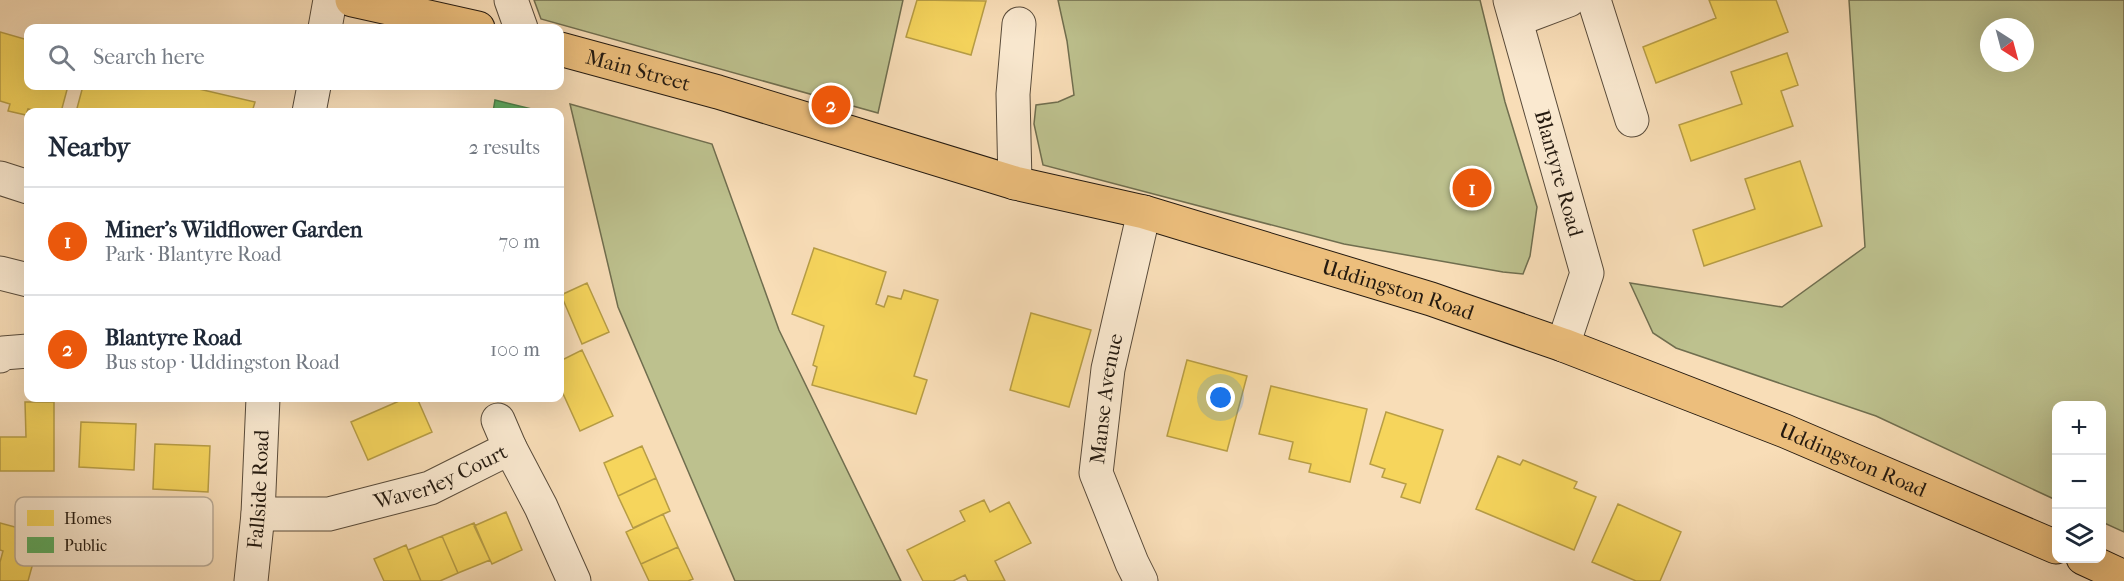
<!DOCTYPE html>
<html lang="en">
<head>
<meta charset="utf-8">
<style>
  :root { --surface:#fff; --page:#f2f2f3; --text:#1f2937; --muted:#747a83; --line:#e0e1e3; --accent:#ea580c }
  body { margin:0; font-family:"IM FELL French Canon",serif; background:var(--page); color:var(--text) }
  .controls { position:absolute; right:18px; bottom:18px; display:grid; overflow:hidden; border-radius:12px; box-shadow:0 6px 24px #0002 }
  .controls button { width:54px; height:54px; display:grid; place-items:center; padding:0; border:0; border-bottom:2px solid var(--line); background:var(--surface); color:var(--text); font:30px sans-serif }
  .compass { position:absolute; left:1980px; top:18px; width:54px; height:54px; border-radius:50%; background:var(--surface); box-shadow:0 6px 24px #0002; rotate:144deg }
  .you { position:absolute; left:1221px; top:398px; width:21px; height:21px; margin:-15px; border:4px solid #fff; border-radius:50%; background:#1a73e8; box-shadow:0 0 0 9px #1a73e833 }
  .badge { display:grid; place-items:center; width:39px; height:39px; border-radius:50%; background:var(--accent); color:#fff; font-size:20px; font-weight:700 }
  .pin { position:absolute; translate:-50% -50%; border:3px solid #fff; box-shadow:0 2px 6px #0006 }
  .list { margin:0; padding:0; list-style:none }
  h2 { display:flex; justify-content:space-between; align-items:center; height:78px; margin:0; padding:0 24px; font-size:26px }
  h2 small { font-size:20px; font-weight:400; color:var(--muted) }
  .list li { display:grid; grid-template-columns:39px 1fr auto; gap:18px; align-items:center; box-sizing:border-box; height:108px; padding:0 24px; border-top:2px solid var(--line) }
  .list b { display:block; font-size:22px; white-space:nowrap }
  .list p { margin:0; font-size:20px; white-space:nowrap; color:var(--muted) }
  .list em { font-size:20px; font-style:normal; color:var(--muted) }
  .icon { flex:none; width:33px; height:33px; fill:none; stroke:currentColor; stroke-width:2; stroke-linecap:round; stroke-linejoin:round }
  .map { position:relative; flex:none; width:2124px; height:581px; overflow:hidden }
  .search { position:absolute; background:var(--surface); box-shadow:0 6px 24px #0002; left:24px; top:24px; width:540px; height:66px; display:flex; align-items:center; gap:15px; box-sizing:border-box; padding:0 21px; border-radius:12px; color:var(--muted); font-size:22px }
  .panel { position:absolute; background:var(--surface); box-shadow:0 6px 24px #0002; left:24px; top:108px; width:540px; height:294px; border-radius:12px }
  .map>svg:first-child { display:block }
  .green { fill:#bdc18e; stroke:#706e4f; stroke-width:1.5; fill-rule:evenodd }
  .homes { fill:#f6d55c; stroke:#b79d45; stroke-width:1.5 }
  .public { fill:#5aae61; stroke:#4a8249; stroke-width:1.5 }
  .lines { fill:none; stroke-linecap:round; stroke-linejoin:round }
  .minor-casing { stroke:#594b3a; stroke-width:35 }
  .major-casing { stroke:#241a10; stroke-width:35 }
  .minor { stroke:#fae9d0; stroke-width:33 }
  .major { stroke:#ecbe7c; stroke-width:33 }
  .labels { text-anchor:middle; stroke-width:6; stroke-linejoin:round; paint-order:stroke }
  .street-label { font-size:21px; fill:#241a10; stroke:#fae9d0 }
  .key { fill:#fae9d0; stroke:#baab96; stroke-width:1.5 }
  .key-label { font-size:16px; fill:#241a10 }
</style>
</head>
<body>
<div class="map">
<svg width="2124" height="581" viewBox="0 0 2124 581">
  <rect width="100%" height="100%" fill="#f8ddb7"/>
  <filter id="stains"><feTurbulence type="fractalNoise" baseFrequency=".00333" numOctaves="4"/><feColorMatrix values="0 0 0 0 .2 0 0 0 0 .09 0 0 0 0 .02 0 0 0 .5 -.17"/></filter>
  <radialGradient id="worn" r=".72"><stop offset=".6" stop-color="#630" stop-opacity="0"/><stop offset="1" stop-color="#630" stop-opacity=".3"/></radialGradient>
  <!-- green -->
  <path class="green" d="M534 0H903L878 113 541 19Z
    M1058 0H1480L1505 102 1537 207 1530 256 1523 274 1503 272 1344 244 1043 165 1034 124 1036 105 1058 102 1074 95 1067 41Z
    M1849 0H2124V532L2102 522V406H2056V500L1876 416 1676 348 1653 333 1630 283 1782 307 1865 247ZM1989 27H2025V63H1989Z
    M570 104 712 144 779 330 901 581H735L618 307Z"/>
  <!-- homes -->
  <path class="homes" d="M917 0 986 1 971 55 906 37Z
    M1709 0H1776L1788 32 1656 83 1643 47 1716 18Z
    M0 32 28 40V86H68L61 112H40L28 109 26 115 8 111 10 104 0 101Z
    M1787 53 1798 85 1781 91 1793 126 1691 161 1679 125 1742 104 1731 72Z
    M83 86H186L255 102 252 112H76Z
    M1800 161 1822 226 1704 266 1693 230 1755 209 1745 179Z
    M814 248 886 272 876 304 884 307 888 296 901 299 904 290 938 300 914 376 927 380 916 414 812 385 817 367 813 365 824 326 792 314Z
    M587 283 609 332 582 344 561 295Z
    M1031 313 1091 330 1069 407 1010 390Z
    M582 350 613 416 580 431 560 387V361Z
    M1187 360 1247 376 1227 451 1167 436Z
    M1271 386 1367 409 1350 482 1309 472 1311 464 1289 459 1293 442 1259 434Z
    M406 398H417L432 432 368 460 351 422Z
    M25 402H54V471H0V437H26Z
    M1386 412 1443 430 1420 503 1401 497 1406 484 1382 477 1385 469 1370 464Z
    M81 422 136 424 134 470 79 467Z
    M155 444 210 446 208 492 153 489Z
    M642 446 656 478 618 496 604 463Z
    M1498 456 1520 465 1523 460 1577 482 1574 488 1596 497 1574 550 1476 509Z
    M656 478 670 511 633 528 618 496Z
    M984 500 990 512 1009 502 1031 543 995 561 1005 581H968L965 575 953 581H923L907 550 965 521 960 511Z
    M1618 504 1681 532 1660 581H1636L1592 562Z
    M506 512 522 550 492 564 474 526Z
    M663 514 678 547 641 564 626 532Z
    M0 523 41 534 28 581H0V562L3 551 0 550Z
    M474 523 490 560 458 573 442 536Z
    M442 536 458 573 440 581H421L408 550Z
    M406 545 421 581H384L374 559Z
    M678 547 693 579 688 581H649L641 564Z"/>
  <!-- public -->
  <path class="public" d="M495 100 544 112H493Z"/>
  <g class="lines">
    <!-- minor casing -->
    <g class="minor-casing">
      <g id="minor">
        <path d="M511 0 521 28"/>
        <path id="s1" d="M1510 0 1587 273 1563 345"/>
        <path d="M1594 0 1632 120"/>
        <path d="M1516 20 1569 0"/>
        <path d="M325 28 330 0"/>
        <path d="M309 112 314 86"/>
        <path d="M0 178 28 187"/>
        <path d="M1015 183 1013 94 1019 24"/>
        <path d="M0 273 28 280"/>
        <path d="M0 356 3 353 28 351"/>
        <path d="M498 420 510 448"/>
        <path id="s2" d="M258 514H329L430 488 510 448 541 507 574 581"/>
        <path id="s3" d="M251 581 258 514 263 398"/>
        <path id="s4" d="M1141 581 1132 563 1096 473 1108 369 1144 212"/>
      </g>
    </g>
    <!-- major casing -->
    <g class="major-casing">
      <g id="major">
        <path d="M352 0 478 28"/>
        <path id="s5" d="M560 49 718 92 1015 183 1144 212 1431 299 1563 345 1785 431 2056 547"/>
        <path d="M2083 558 2124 577"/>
      </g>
    </g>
    <!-- minor -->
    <use href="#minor" class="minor"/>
    <!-- major -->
    <use href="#major" class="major"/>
  </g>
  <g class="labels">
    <!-- street labels -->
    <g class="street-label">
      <text dy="7" stroke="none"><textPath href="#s5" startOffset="81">Main Street</textPath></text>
      <text dy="7" stroke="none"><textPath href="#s1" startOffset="180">Blantyre Road</textPath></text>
      <text dy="7" stroke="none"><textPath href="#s5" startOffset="872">Uddingston Road</textPath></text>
      <text dy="7" stroke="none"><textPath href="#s4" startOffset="192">Manse Avenue</textPath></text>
      <text dy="7" stroke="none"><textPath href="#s5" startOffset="1358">Uddingston Road</textPath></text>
      <text dy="7" stroke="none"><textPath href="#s2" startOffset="189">Waverley Court</textPath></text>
      <text dy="7" stroke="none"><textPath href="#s3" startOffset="92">Fallside Road</textPath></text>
    </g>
  </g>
  <!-- legend -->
  <rect x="15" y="497" width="198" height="69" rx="9" class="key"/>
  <rect x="27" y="510" width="27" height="16" fill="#f6d55c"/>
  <rect x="27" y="537" width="27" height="16" fill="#5aae61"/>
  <g class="key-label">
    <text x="64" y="524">Homes</text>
    <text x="64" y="551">Public</text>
  </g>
  <rect width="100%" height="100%" filter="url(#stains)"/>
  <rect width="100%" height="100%" fill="url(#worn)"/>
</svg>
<div class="controls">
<button>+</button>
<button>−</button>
<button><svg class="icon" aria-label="layers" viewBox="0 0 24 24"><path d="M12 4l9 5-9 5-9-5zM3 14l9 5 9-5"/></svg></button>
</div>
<svg class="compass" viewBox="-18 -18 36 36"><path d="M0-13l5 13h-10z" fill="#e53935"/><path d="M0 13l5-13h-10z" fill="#747a83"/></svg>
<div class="you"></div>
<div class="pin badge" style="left:1472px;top:188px">1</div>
<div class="pin badge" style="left:831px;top:105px">2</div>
<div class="search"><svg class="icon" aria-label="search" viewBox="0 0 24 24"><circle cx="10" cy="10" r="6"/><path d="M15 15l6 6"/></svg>Search here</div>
<section class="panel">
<h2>Nearby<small>2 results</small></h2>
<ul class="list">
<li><span class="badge">1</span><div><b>Miner's Wildflower Garden</b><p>Park · Blantyre Road</p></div><em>70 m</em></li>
<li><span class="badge">2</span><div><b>Blantyre Road</b><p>Bus stop · Uddingston Road</p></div><em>100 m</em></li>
</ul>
</section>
</div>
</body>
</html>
